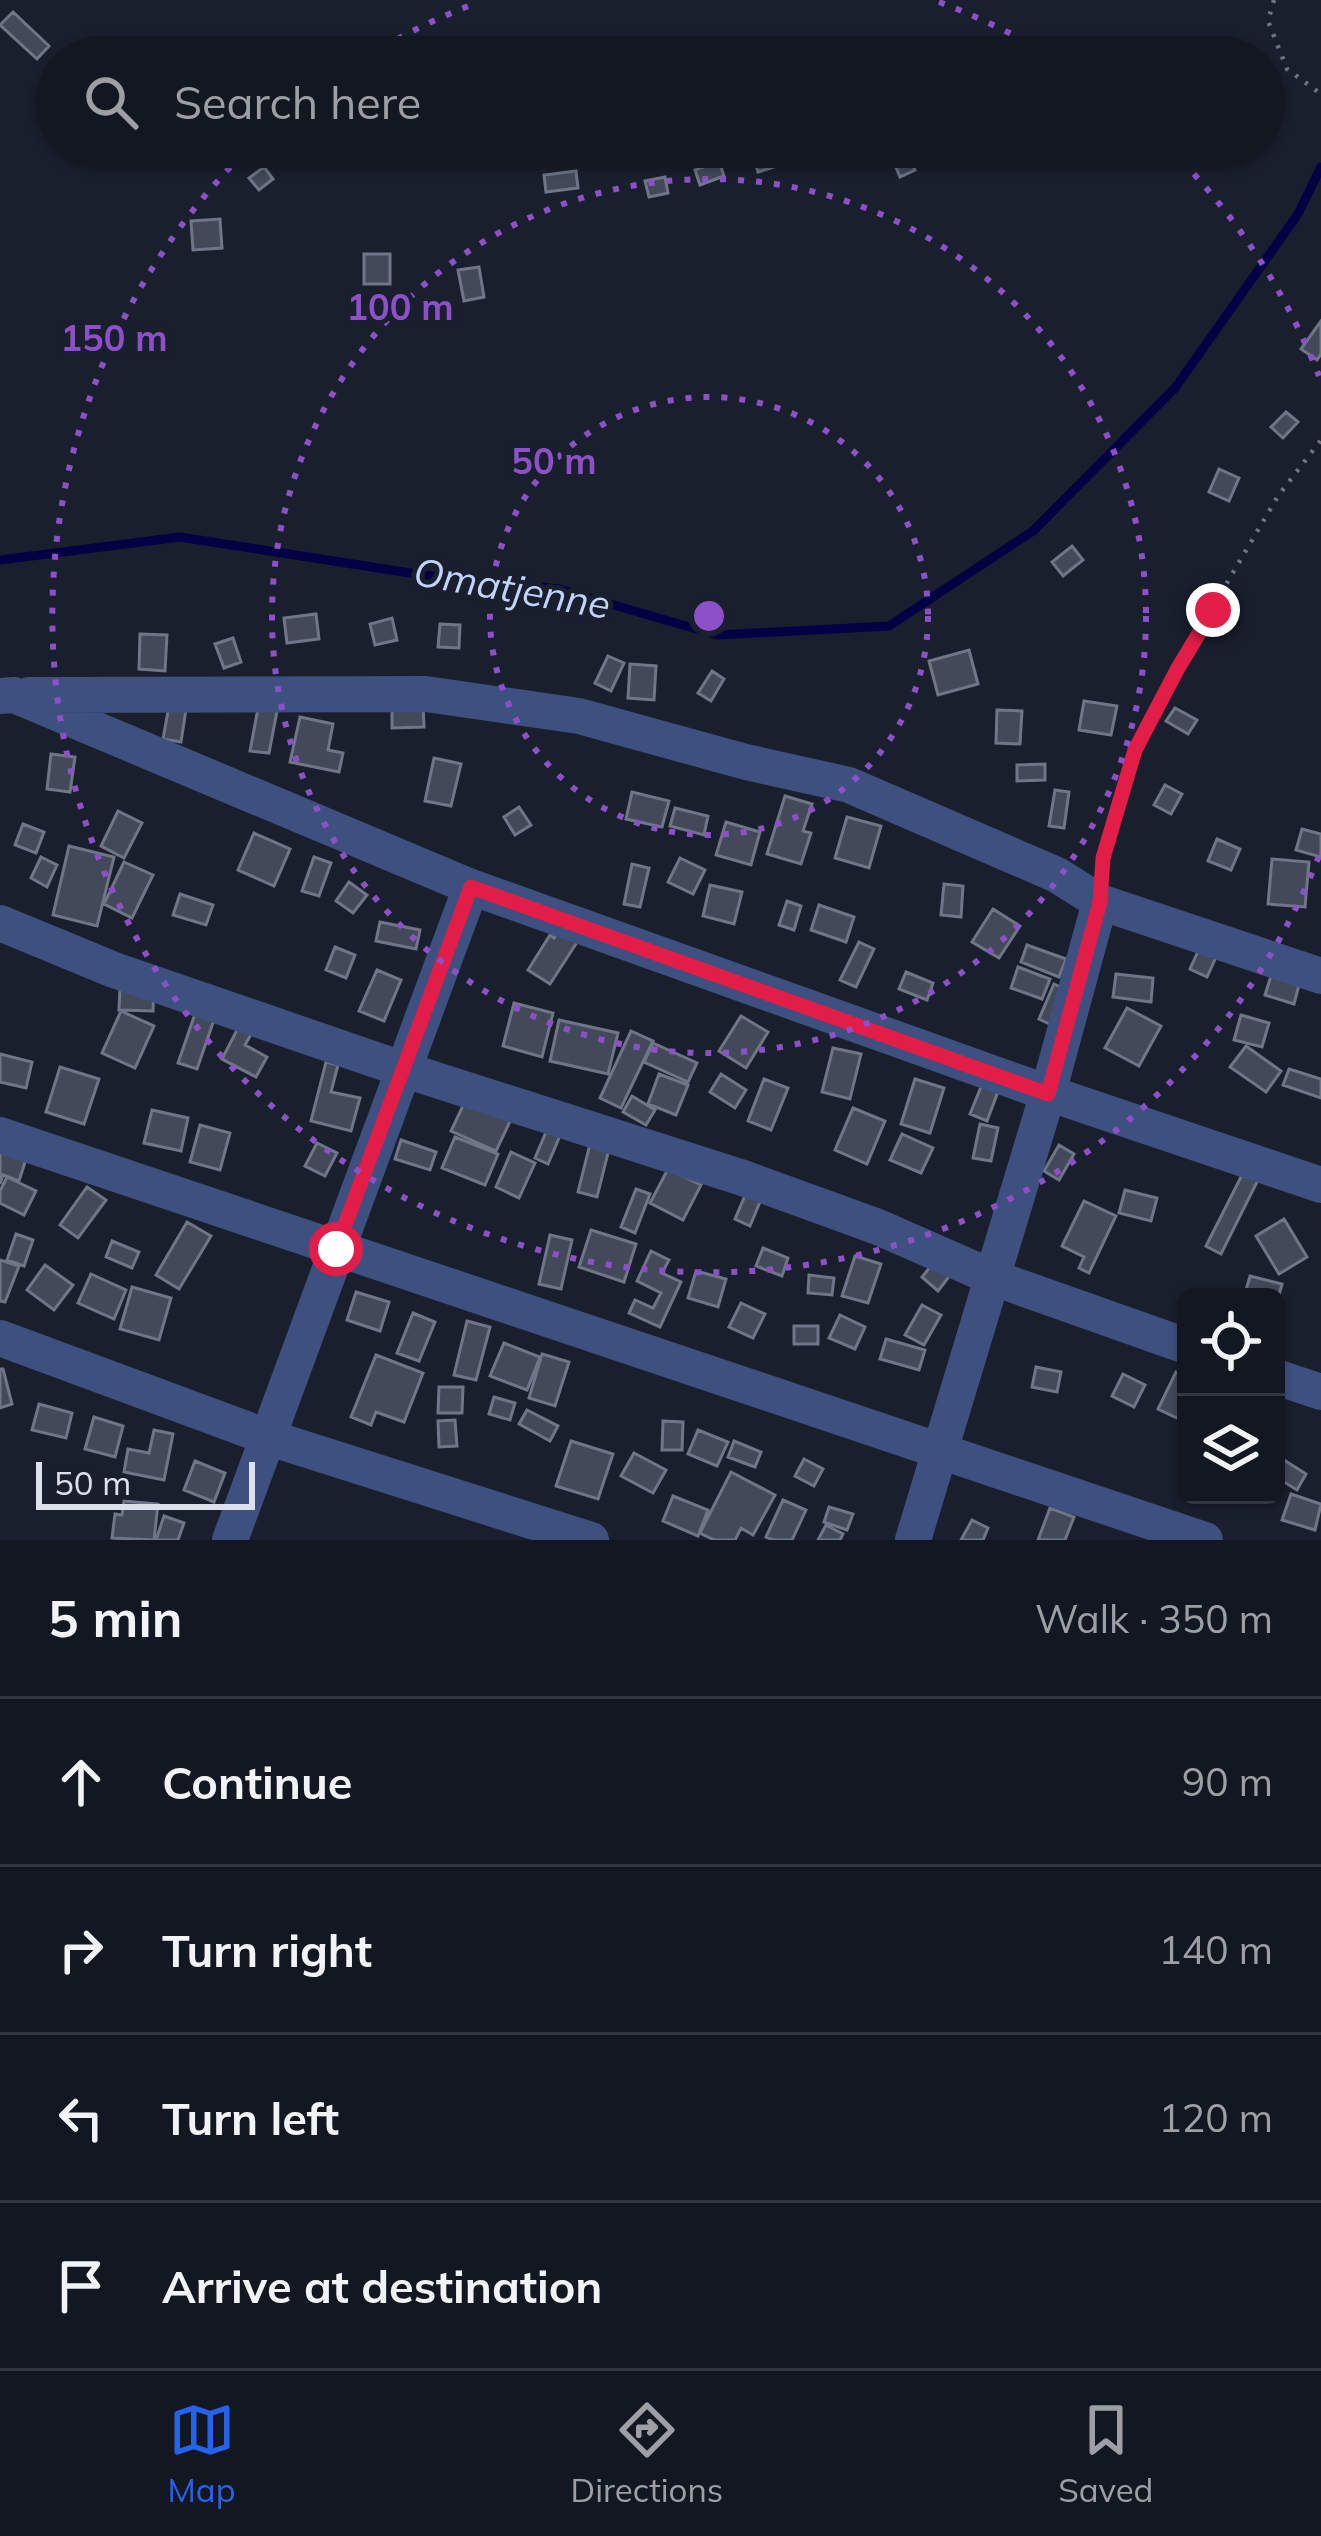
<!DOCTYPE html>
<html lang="en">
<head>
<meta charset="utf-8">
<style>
  :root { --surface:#131722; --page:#20242f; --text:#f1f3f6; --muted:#9d9fa5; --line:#323640; --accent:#2563eb }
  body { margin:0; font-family:Mulish,sans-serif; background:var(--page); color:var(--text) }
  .controls { position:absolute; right:36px; bottom:36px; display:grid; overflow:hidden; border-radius:18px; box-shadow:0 3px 9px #0004 }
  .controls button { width:108px; height:108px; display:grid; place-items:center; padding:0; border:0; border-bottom:3px solid var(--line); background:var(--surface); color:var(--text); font:60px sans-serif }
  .scale { position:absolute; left:36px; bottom:30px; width:219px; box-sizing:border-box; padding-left:12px; border:6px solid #dce0ea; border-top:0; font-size:33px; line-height:42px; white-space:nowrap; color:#dce0ea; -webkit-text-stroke:9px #191f2d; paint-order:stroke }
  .stop { position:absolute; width:36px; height:36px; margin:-27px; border:9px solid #e11d48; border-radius:50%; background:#fff }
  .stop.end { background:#e11d48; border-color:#fff; box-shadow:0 3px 12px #0008 }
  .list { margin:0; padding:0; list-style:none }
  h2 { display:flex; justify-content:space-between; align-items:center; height:156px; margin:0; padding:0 48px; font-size:51px }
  h2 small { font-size:39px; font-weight:400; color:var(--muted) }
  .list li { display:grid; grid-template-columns:78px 1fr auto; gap:36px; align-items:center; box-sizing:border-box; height:168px; padding:0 48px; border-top:3px solid var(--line) }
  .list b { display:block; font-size:45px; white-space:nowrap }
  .list em { font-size:39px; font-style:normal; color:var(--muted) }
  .icon { flex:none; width:66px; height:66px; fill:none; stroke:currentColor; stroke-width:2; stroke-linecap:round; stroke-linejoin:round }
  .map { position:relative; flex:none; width:1321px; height:1540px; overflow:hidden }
  .search { position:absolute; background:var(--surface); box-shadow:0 3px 9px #0004; left:36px; right:36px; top:36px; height:132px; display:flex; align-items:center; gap:30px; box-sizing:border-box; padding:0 42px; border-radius:66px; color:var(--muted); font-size:45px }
  .sheet { height:828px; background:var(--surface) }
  nav { display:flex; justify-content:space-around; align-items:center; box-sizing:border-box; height:168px; border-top:3px solid var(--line); background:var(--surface); font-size:33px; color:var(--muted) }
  nav a { display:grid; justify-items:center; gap:6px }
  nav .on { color:var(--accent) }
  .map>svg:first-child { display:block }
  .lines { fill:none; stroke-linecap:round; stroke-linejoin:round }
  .stream { stroke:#030044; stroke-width:9 }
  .building { fill:#424959; stroke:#6e7687; stroke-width:3 }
  .path { stroke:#707581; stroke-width:4.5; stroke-dasharray:3 9; stroke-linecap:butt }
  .minor { stroke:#3d507f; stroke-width:36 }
  .route { stroke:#e11d48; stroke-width:15 }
  .ring { fill:none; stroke:#8e50c8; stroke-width:6; stroke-dasharray:6 12 }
  .labels { text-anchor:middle; stroke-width:10; stroke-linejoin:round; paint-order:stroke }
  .water-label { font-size:39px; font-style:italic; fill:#c2d4fd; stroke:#191f2d }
  .centre { fill:#8e50c8; stroke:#191f2d; stroke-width:6 }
  .ring-label { font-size:36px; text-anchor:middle; font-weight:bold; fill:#8e50c8; stroke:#191f2d; stroke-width:10; stroke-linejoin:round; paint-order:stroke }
</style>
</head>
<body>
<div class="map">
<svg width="1321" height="1540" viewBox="0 0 1321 1540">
  <rect width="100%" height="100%" fill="#191f2d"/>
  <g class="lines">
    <!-- stream -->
    <path class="stream" d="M0 560 180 537 423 575 559 589 717 635 889 626 1033 531 1175 388 1298 214 1321 167"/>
  </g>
  <!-- building -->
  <path class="building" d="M13 12 49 46 37 59 0 25Z
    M779 147 784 164 758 172 753 154Z
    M929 147H949L954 157 937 165Z
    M906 151 915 170 900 177 892 158Z
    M719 161 724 176 700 185 695 170Z
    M264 167 273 179 259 190 249 178Z
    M576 171 578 188 546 192 544 175Z
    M665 177 668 193 649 197 645 181Z
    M220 219 222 248 193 250 191 221Z
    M364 254H390V284H364Z
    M479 267 484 297 464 301 458 270Z
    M1321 321V354L1317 360 1301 349Z
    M1286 412 1298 422 1283 438 1271 427Z
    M1219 469 1239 478 1229 501 1209 492Z
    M1072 546 1083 560 1063 576 1052 562Z
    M316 614 319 639 287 643 284 618Z
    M392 618 397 640 375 645 370 624Z
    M440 624 460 625 459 648 438 647Z
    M140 634 167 635 165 671 139 669Z
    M233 638 241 662 224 668 215 644Z
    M969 650 978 684 938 695 929 661Z
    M608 656 624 663 611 691 595 683Z
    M630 664 656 666 654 700 628 698Z
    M712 671 724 679 711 701 698 693Z
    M170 700 187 703 181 742 163 739Z
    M1084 701 1117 706 1111 735 1079 730Z
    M259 703 278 706 269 753 250 751Z
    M423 703 424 727 392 728V705Z
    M1175 708 1197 720 1188 734 1166 721Z
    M997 710 1022 711 1020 744 996 743Z
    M300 717 333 724 328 750 343 753 339 772 290 762Z
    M51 754 75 757 70 792 47 789Z
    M434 758 461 764 451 806 425 801Z
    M1045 764V780L1017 781V765Z
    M1165 785 1182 794 1171 814 1154 805Z
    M1055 790 1069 792 1064 828 1049 826Z
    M632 792 669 801 662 827 626 819Z
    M785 796 812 804 803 831 811 833 801 864 767 854Z
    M519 807 531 825 515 835 504 817Z
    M675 808 708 816 704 835 670 826Z
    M118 811 142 823 124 858 101 846Z
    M847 817 881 826 869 868 835 858Z
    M726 822 760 832 751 865 716 855Z
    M23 824 44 832 36 853 15 845Z
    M1302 829 1321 834V857L1296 850Z
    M254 833 290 849 274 886 238 870Z
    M1217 839 1240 849 1231 870 1208 861Z
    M69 846 114 857 97 926 53 915Z
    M41 857 57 865 47 887 31 878Z
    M314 857 331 863 319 896 302 891Z
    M680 858 705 870 693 894 668 882Z
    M1272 859 1309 862 1305 907 1268 904Z
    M124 862 153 875 132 918 104 904Z
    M632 864 649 868 640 907 624 904Z
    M349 882 367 895 353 913 336 901Z
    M944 884 963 886 961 917 941 915Z
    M710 885 742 892 734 924 703 916Z
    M180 894 213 905 206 925 173 915Z
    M787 901 801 906 794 930 779 925Z
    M819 905 854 917 846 942 811 930Z
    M993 909 1020 926 999 958 972 942Z
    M567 918 585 930 550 984 528 970 550 935 554 938Z
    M380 922 420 930 416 949 376 941Z
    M859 942 874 949 856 987 840 980Z
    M1027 945 1066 959 1059 977 1021 962Z
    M335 947 355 955 346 978 326 970Z
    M1200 947 1217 955 1207 977 1190 969Z
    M1018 967 1050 979 1042 999 1011 988Z
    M377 970 401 980 384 1021 359 1011Z
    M906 972 933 983 927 1000 899 989Z
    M1116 974 1153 978 1151 1002 1113 997Z
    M1271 976 1299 985 1294 1004 1265 995Z
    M1054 984 1067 990 1052 1025 1039 1019Z
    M120 986 154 987 153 1011 119 1010Z
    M514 1003 553 1013 542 1057 503 1046Z
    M1127 1008 1161 1026 1139 1066 1105 1048Z
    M121 1011 154 1026 135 1068 102 1053Z
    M196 1011 215 1017 197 1069 178 1063Z
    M1241 1015 1269 1023 1262 1047 1234 1040Z
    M741 1016 768 1032 746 1068 719 1051Z
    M559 1020 618 1033 608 1074 550 1061Z
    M240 1024 253 1031 245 1045 267 1057 256 1077 222 1059Z
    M631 1031 653 1041 621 1108 600 1098Z
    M653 1043 697 1063 688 1082 644 1062Z
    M1246 1046 1281 1071 1266 1092 1230 1067Z
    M833 1048 861 1054 850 1099 822 1092Z
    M0 1054 32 1062 26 1088 0 1082Z
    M326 1062 338 1065 331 1092 360 1098 351 1131 311 1121Z
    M60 1067 99 1079 84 1124 46 1112Z
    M1289 1069 1321 1079V1098L1283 1085Z
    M659 1074 688 1085 676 1115 648 1104Z
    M721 1074 746 1090 735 1108 710 1092Z
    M764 1079 788 1088 771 1130 748 1121Z
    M915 1079 944 1088 930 1133 901 1124Z
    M983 1082 999 1089 987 1121 970 1114Z
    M469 1093 514 1113 496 1151 451 1131Z
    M632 1096 655 1110 646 1125 623 1112Z
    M853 1108 885 1121 867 1164 835 1150Z
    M152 1110 188 1118 181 1151 144 1143Z
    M980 1124 998 1128 991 1161 973 1158Z
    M200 1125 230 1133 220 1170 190 1162Z
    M549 1125 562 1131 548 1164 535 1158Z
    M902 1134 933 1148 921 1173 890 1160Z
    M455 1137 498 1154 485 1185 442 1168Z
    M401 1140 436 1152 430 1170 395 1159Z
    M591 1140 610 1145 597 1197 578 1192Z
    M317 1143 337 1153 325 1176 305 1166Z
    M1059 1145 1074 1154 1059 1180 1044 1171Z
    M0 1147 27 1156 19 1181 3 1175 0 1184Z
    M511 1152 535 1163 519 1198 496 1187Z
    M668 1169 701 1185 683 1220 650 1203Z
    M1245 1169 1260 1176 1221 1254 1206 1246Z
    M7 1177 36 1191 24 1215 0 1203V1191Z
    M87 1187 106 1200 78 1238 60 1225Z
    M636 1189 650 1194 635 1233 621 1227Z
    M1125 1190 1157 1198 1151 1221 1119 1213Z
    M747 1191 762 1197 750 1226 735 1219Z
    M1084 1201 1116 1216 1089 1273 1079 1268 1084 1257 1062 1246Z
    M1284 1219 1307 1257 1279 1274 1256 1236Z
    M187 1222 211 1236 179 1289 156 1275Z
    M591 1230 636 1244 624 1282 579 1267Z
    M16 1234 33 1240 24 1266 7 1260Z
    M550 1235 572 1240 561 1289 539 1284Z
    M112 1241 139 1252 132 1268 106 1257Z
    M763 1248 788 1258 782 1276 756 1266Z
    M651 1251 669 1260 662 1273 681 1282 660 1327 629 1313 635 1300 653 1308 661 1293 637 1281Z
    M855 1256 881 1264 868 1303 842 1296Z
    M0 1260 19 1266 5 1302 0 1301Z
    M935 1261 951 1274 938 1291 922 1277Z
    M45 1265 73 1285 54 1310 27 1290Z
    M696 1271 726 1279 718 1307 688 1298Z
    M91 1274 126 1290 114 1319 78 1303Z
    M809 1275 834 1278 832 1295 808 1293Z
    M1250 1276 1282 1284 1276 1306V1297H1244Z
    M132 1287 171 1298 159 1340 120 1329Z
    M356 1292 389 1302 380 1331 347 1320Z
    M741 1303 765 1314 753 1338 729 1327Z
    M922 1305 941 1315 924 1345 905 1335Z
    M413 1313 435 1322 419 1361 397 1353Z
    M840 1315 865 1327 855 1349 829 1338Z
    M467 1321 490 1327 476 1380 454 1375Z
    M794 1326H818V1344H794Z
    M886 1339 925 1350 919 1370 880 1359Z
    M504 1343 540 1357 527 1390 490 1376Z
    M542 1354 569 1362 555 1406 529 1398Z
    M376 1355 423 1373 404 1422 376 1412 371 1425 351 1417Z
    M1036 1367 1061 1372 1057 1392 1032 1387Z
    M0 1369H3L12 1404 0 1408Z
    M1176 1372 1186 1377V1398L1177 1418 1158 1409Z
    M1123 1374 1145 1385 1134 1407 1112 1396Z
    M439 1387H463L462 1413H438Z
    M494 1397 515 1403 510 1420 489 1414Z
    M39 1404 72 1413 66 1438 32 1430Z
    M527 1410 558 1426 550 1441 519 1424Z
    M94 1417 123 1426 115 1457 85 1449Z
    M455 1420 457 1446 439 1447 438 1421Z
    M663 1421 683 1422 682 1450H662Z
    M154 1430 173 1434 164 1480 124 1472 128 1449 149 1453Z
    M698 1430 728 1442 717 1466 688 1454Z
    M571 1441 613 1454 598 1499 556 1486Z
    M734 1441 761 1452 755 1467 728 1457Z
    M634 1453 666 1470 653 1493 621 1476Z
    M804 1459 823 1469 814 1486 795 1476Z
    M1284 1460 1306 1474 1297 1490 1276 1477Z
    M195 1461 225 1473 214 1502 184 1490Z
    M731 1472 775 1495 753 1535 741 1528 735 1540H714L700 1533Z
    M1291 1494 1321 1504 1315 1530 1282 1520Z
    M673 1496 708 1510 698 1536 663 1521Z
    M783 1500 806 1510 792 1540H773L766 1537Z
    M124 1501 158 1504 154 1540 112 1538 115 1514 122 1515Z
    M829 1507 853 1514 847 1530 824 1522Z
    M1050 1508 1074 1517 1065 1540H1038Z
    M164 1516 184 1523 178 1540H156Z
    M972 1520 988 1528 983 1540H961Z
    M826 1525 843 1534 840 1540H818Z"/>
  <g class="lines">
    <!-- path -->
    <path class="path" d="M1274 0 1268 21 1287 69 1321 94
      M1103 867V858L1134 750 1177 668 1278 496 1321 440"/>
    <!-- minor -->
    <path class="minor" d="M29 695 426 694 579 716 746 762 849 785 1057 875 1100 902 1321 976
      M0 696 14 695 471 887 1048 1093 1321 1185
      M0 923 114 970 402 1069 743 1178 878 1227 994 1278 1186 1346
      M0 1135 1205 1540
      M0 1338 270 1438 591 1540
      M1276 1377 1321 1392
      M230 1540 471 887
      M913 1540 1048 1093 1100 902"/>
  </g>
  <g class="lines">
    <!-- route -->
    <path class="route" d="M336 1249 471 887 1048 1094 1100 902 1103 858 1135 750 1178 668 1213 610"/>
  </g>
  <!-- distance rings -->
  <g class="ring">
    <circle cx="709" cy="616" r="219"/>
    <circle cx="709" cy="616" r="437"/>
    <path d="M1319 856A656 656 0 1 1 249 148M366 57A656 656 0 0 1 479 2M939 2A656 656 0 0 1 1052 57M1169 148A656 656 0 0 1 1319 376"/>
  </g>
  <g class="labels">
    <!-- water labels -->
    <g class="water-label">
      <text transform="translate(512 588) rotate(10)" y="14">Omatjenne</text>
    </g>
  </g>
  <circle cx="709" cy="616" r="18" class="centre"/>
  <g class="ring-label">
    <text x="400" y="320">100 m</text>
    <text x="114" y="351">150 m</text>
    <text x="554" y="474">50 m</text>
  </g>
</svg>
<div class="controls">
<button><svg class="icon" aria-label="locate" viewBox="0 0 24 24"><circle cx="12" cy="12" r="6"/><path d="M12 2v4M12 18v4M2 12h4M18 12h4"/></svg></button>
<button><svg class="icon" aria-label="layers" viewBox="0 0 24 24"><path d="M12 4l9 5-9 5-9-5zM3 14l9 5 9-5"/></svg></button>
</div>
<div class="scale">50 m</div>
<div class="stop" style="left:336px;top:1249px"></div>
<div class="stop end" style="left:1213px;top:610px"></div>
<div class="search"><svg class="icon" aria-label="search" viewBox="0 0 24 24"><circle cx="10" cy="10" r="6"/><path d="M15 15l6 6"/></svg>Search here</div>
</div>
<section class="sheet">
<h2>5 min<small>Walk · 350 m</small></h2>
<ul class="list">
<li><svg class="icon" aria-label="ahead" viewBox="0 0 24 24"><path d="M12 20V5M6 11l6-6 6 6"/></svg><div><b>Continue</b></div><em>90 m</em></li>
<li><svg class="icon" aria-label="right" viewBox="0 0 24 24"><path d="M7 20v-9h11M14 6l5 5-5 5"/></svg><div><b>Turn right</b></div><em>140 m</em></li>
<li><svg class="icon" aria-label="left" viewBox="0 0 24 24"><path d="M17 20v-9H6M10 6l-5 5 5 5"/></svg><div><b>Turn left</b></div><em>120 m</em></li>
<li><svg class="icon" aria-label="arrive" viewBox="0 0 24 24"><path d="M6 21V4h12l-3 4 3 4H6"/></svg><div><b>Arrive at destination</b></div></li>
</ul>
</section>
<nav>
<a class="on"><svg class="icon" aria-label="map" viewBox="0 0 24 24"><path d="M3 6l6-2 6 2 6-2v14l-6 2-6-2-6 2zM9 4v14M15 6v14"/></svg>Map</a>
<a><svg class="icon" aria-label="directions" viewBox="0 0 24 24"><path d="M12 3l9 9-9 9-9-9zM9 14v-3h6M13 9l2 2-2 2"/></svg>Directions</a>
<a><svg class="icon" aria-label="saved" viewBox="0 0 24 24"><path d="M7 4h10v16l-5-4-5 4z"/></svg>Saved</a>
</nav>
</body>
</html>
